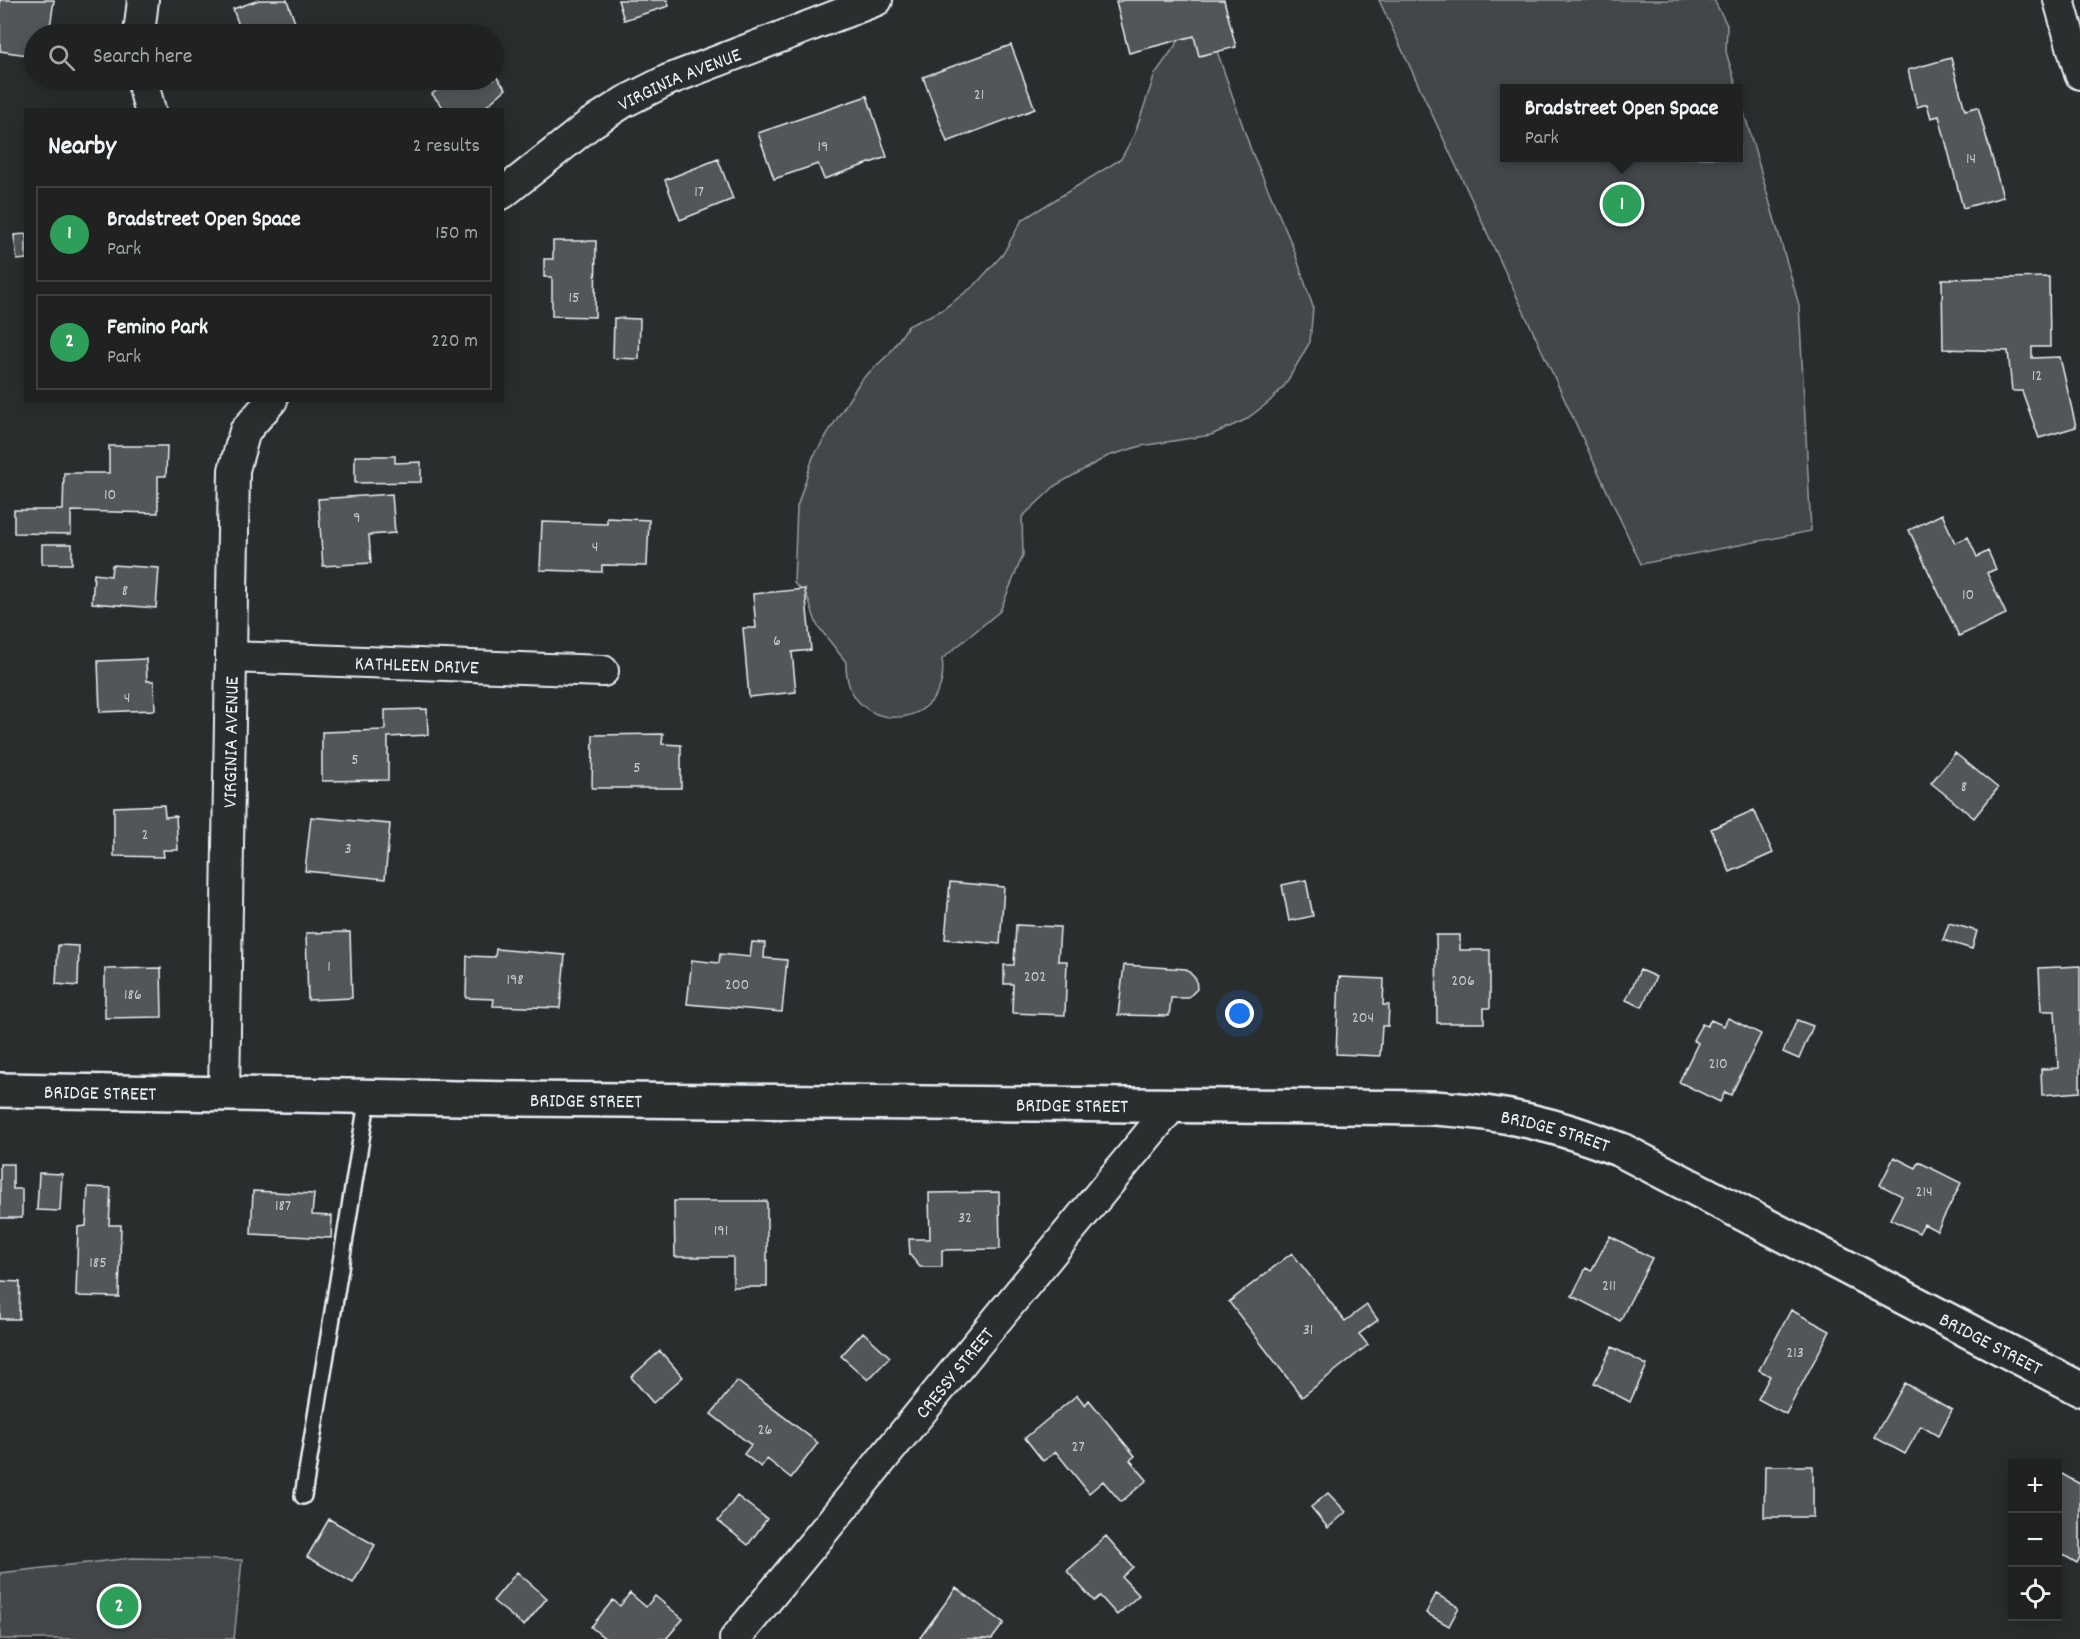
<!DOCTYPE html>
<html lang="en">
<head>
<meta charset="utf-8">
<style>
  :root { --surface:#202222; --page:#282a2a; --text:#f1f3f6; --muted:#a2a4a5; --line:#3d3f40; --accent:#bca0f2 }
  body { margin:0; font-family:Dekko,sans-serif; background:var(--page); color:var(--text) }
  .controls { position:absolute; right:18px; bottom:18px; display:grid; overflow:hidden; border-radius:0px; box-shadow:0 3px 15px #0003 }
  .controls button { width:54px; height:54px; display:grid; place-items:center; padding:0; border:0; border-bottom:2px solid var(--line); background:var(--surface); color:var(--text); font:30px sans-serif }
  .you { position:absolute; left:1240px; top:1014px; width:21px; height:21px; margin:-15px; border:4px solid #fff; border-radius:50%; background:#1a73e8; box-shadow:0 0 0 9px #1a73e833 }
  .badge { display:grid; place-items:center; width:39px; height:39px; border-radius:50%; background:var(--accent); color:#fff; font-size:20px; font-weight:700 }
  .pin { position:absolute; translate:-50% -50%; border:3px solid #fff; box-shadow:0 2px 6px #0006 }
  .popup { position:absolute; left:1500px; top:84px; width:243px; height:78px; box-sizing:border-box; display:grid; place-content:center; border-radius:0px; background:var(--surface); filter:drop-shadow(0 2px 4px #0005); font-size:20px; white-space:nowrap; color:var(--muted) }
  .popup b { font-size:22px; color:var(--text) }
  .popup::after { content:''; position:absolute; left:50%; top:100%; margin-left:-12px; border:12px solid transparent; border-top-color:var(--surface) }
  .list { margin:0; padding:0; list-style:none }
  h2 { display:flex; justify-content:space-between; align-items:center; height:78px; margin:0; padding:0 24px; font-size:26px }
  h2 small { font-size:20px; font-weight:400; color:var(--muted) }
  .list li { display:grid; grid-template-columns:39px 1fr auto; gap:18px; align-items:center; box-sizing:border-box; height:96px; margin:0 12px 12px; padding:0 12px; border:2px solid var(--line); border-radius:0px }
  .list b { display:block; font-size:22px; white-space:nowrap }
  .list p { margin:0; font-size:20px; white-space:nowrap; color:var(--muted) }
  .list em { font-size:20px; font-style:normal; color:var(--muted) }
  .icon { flex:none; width:33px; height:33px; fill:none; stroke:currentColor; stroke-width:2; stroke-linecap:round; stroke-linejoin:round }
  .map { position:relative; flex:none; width:2080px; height:1639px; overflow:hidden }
  .search { position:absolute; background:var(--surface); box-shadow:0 3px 15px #0003; left:24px; top:24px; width:480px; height:66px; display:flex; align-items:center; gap:15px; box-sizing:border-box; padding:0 21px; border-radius:33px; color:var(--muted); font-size:22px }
  .panel { position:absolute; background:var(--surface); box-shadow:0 3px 15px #0003; left:24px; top:108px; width:480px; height:294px; border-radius:0px }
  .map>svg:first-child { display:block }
  .green { fill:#424648; stroke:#959ca0; stroke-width:1.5 }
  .building { fill:#535759; stroke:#e8f1f8; stroke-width:1.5 }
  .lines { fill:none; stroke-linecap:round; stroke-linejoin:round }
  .service-casing { stroke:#e8f1f8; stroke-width:20 }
  .minor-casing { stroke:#e8f1f8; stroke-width:34 }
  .secondary-casing { stroke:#e8f1f8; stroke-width:38 }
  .service { stroke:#2a2d2e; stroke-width:15 }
  .minor { stroke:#2a2d2e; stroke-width:30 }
  .secondary { stroke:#2a2d2e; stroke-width:33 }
  .labels { text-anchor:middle; stroke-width:5; stroke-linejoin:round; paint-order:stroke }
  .number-label { font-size:16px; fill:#c3cad0 }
  .street-label { font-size:20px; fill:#e8f1f8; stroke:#2a2d2e }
</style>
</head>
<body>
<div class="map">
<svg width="2080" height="1639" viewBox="0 0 2080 1639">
  <rect width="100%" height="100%" fill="#2a2d2e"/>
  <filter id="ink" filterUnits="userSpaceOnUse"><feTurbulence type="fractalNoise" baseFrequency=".0167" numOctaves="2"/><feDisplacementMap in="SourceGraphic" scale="12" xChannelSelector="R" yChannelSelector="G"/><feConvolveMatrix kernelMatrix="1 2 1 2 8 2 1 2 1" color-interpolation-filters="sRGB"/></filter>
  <g filter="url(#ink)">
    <!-- green -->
    <path class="green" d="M1379 0H1714L1727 25 1726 52 1737 88H1505V158H1739V95L1799 305 1811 531 1641 564Z
      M1187 29 1217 51 1251 150 1293 247 1313 307 1310 342 1285 385 1269 402 1245 420 1211 435 1141 446 1108 456 1056 485 1022 517 1023 555 1000 611 942 659C953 732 844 740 846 662L817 625 807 596 794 583 797 507 813 457 861 380 889 354 908 326 942 310 975 285 1003 254 1022 220 1121 159 1135 133 1155 74Z
      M132 1558 242 1560 234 1639H0V1573Z"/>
    <!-- building -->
    <path class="building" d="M0 0H54L49 34H34V56L0 51Z
      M259 0H287L299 34H242L233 9Z
      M618 0H667L669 6 624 20Z
      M1124 0H1224L1236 47 1199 56 1194 36 1129 53 1116 2Z
      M1011 45 1035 109 947 142 923 77Z
      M1951 58 1965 110 1978 107 2003 197 1963 208 1939 116 1931 118 1927 104 1917 107 1908 70Z
      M494 74 506 89 482 110H445L432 94 449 80H494Z
      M867 96 887 157 824 179 818 164 774 179 758 133Z
      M718 159 733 199 680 220 665 180Z
      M26 234V259L17 260 14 235Z
      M553 241H596L595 317 552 316V277H544V259H553Z
      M2049 277 2050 347H2032V358L2060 357 2076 427 2039 438 2022 391H2012L2008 351 1943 349 1942 279Z
      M614 318 640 319 639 359 613 358Z
      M109 446H167L166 476H158V513L71 511V534L14 533V510H63L64 473H109Z
      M355 456H395V463L421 462V482L355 483Z
      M392 494 395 533 369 535 371 563 323 566 318 499Z
      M1942 514 1955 543 1968 537 1977 557 1988 551 1996 569 1987 573 2006 614 1959 636 1909 530Z
      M607 518 649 520 647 566 602 565V572L540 570 542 522 607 524Z
      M42 544H72V564H42Z
      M112 565 159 568 156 608 92 603 94 574 111 576Z
      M805 589 811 650 792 652 796 692 749 697 743 628H756L753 594Z
      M146 659 147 681H154L155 710 100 712 98 661Z
      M427 709 428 735 388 737V780L322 781V732L385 730V710Z
      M663 734 662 744 681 745V788H592L593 735Z
      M1955 753 1998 788 1974 818 1931 783Z
      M164 805 165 817 176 816 178 850H163L164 857 114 856V807Z
      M1754 810 1773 853 1730 872 1711 829Z
      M311 817 390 824 385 879 305 871Z
      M1306 880 1313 916 1289 921 1282 885Z
      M950 882 1004 887 1000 944 945 939Z
      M1949 923 1977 931 1972 949 1943 940Z
      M1016 925 1060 927 1058 961H1067L1065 1015 1012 1013 1013 984H1004V965H1014Z
      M350 932 352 998 308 1000 306 933Z
      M1436 935H1460V950H1490V1008H1484V1023H1437Z
      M752 942 765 943 764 958 787 960 782 1012 687 1004 692 960 719 963 720 954 750 957Z
      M58 945 79 946 78 986 56 984Z
      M496 949 565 955 560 1008 493 1006 494 999 466 998 467 956 495 957Z
      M1124 965 1186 969 1196 979 1197 989 1188 998H1171L1169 1016 1118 1015Z
      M2080 966V1092L2042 1095 2041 1069 2058 1068 2055 1011H2041L2039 968Z
      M161 968 162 1017 105 1018V969Z
      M1640 970 1656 977 1642 1007 1626 1000Z
      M1339 977 1384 979 1383 1005H1389L1388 1026H1382L1380 1056 1336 1054Z
      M1728 1018 1761 1034 1731 1095 1725 1092 1720 1102 1679 1082 1698 1043 1693 1040 1702 1024 1707 1026 1711 1020 1724 1026Z
      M1797 1020 1813 1026 1799 1059 1783 1052Z
      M1894 1157 1916 1168 1919 1162 1961 1183 1937 1231 1924 1224 1919 1233 1890 1219 1902 1196 1880 1185Z
      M0 1164H13V1189H22V1218H0Z
      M39 1173 62 1174 60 1211 37 1210Z
      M88 1187 111 1188 109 1225H121L119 1297 76 1296 78 1227 86 1226Z
      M253 1191 314 1194 312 1215 332 1216 331 1238 251 1234Z
      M999 1192 1000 1249 942 1250V1267H920L910 1255 909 1239H930L929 1193Z
      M674 1201H767V1287H733V1257H675Z
      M1610 1236 1652 1258 1620 1321 1572 1296 1586 1268 1591 1271Z
      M1292 1253 1345 1321 1367 1305 1378 1320 1359 1334 1368 1345 1302 1397 1229 1302Z
      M0 1281 20 1282 19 1319H0Z
      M1791 1310 1830 1331 1786 1414 1758 1399 1770 1376 1759 1370Z
      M863 1332 890 1357 868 1380 841 1356Z
      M1612 1347 1647 1365 1630 1402 1594 1383Z
      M660 1351 683 1377 653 1403 631 1377Z
      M737 1381 818 1443 791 1478 767 1459 761 1467 744 1454 751 1445 711 1414Z
      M1905 1383 1952 1410 1938 1436 1921 1426 1905 1454 1874 1437Z
      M1077 1395 1085 1405 1089 1400 1135 1456 1130 1460 1147 1480 1121 1502 1103 1481 1089 1493 1056 1452 1043 1461 1025 1438Z
      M1765 1466H1813V1517H1764Z
      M2060 1473 2080 1484V1557L2077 1563 2058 1552Z
      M1328 1493 1346 1512 1328 1528 1311 1507Z
      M737 1496 767 1519 748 1545 718 1521Z
      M329 1519 375 1545 353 1583 307 1557Z
      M1106 1536 1133 1567 1122 1577 1139 1595 1117 1615 1100 1596 1094 1601 1067 1571Z
      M517 1572 547 1598 524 1626 493 1601Z
      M956 1588 1004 1623 992 1639H919Z
      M630 1593 646 1607 655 1596 683 1619 666 1639H606L591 1627 613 1600 620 1606Z
      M1436 1594 1459 1607 1449 1626 1426 1613Z"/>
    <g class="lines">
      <!-- service casing -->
      <g class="service-casing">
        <path id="service" d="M303 1496 368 1096"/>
      </g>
      <!-- minor casing -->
      <g class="minor-casing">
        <g id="minor">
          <path d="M2059 0 2080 74"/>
          <path d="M139 34 143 0"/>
          <path d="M142 80 150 110"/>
          <path id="s1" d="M502 194 590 124 624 102 668 80 877 0"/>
          <path id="s2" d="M231 657 603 671"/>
          <path id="s3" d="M224 1094 234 470 245 431 272 400"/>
          <path id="s4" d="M735 1639 1172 1106"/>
        </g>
      </g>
      <!-- secondary casing -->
      <g class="secondary-casing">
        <g id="secondary">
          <path id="s5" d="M0 1090 522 1099 1434 1108C1503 1112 1558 1125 1621 1150L2080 1389"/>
        </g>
      </g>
      <!-- service -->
      <use href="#service" class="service"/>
      <!-- minor -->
      <use href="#minor" class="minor"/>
      <!-- secondary -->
      <use href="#secondary" class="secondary"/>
    </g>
  </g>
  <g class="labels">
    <!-- number labels -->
    <g class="number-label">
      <text x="979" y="99">21</text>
      <text x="823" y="151">19</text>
      <text x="1971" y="163">14</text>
      <text x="699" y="196">17</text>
      <text x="574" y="302">15</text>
      <text x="2037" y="380">12</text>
      <text x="110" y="499">10</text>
      <text x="357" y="522">9</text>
      <text x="595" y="551">4</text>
      <text x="125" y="595">8</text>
      <text x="1968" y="599">10</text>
      <text x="777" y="645">6</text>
      <text x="127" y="702">4</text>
      <text x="355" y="764">5</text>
      <text x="637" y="772">5</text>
      <text x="1964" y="791">8</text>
      <text x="145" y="839">2</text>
      <text x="348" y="853">3</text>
      <text x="329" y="971">1</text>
      <text x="1035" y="981">202</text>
      <text x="515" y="984">198</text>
      <text x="1463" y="985">206</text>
      <text x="737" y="989">200</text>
      <text x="133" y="999">186</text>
      <text x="1363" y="1022">204</text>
      <text x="1718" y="1068">210</text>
      <text x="1924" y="1196">214</text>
      <text x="283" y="1210">187</text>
      <text x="965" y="1222">32</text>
      <text x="721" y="1235">191</text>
      <text x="98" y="1267">185</text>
      <text x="1609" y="1290">211</text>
      <text x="1308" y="1334">31</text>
      <text x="1795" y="1357">213</text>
      <text x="765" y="1434">26</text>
      <text x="1078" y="1451">27</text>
    </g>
    <!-- street labels -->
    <g class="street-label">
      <text dy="7" stroke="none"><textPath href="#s1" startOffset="213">VIRGINIA AVENUE</textPath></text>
      <text dy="7" stroke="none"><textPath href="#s2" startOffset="186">KATHLEEN DRIVE</textPath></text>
      <text dy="7" stroke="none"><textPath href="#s3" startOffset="352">VIRGINIA AVENUE</textPath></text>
      <text dy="7" stroke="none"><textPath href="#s5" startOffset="100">BRIDGE STREET</textPath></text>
      <text dy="7" stroke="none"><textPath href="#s5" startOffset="586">BRIDGE STREET</textPath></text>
      <text dy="7" stroke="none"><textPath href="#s5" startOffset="1072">BRIDGE STREET</textPath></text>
      <text dy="7" stroke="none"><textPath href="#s5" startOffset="1558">BRIDGE STREET</textPath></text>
      <text dy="7" stroke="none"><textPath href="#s5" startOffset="2044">BRIDGE STREET</textPath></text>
      <text dy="7" stroke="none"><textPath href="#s4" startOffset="345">CRESSY STREET</textPath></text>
    </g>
  </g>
</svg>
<div class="controls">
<button>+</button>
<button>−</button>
<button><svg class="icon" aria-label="locate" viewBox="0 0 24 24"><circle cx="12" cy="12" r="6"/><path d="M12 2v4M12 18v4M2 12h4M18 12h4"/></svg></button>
</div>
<div class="you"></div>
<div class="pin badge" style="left:1622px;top:204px;background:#2e9e5b">1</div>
<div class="popup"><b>Bradstreet Open Space</b>Park</div>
<div class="pin badge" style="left:119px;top:1606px;background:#2e9e5b">2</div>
<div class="search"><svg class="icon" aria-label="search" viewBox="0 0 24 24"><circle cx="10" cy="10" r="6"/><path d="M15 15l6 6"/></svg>Search here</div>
<section class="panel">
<h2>Nearby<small>2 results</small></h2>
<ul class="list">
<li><span class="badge" style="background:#2e9e5b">1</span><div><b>Bradstreet Open Space</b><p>Park</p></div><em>150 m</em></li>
<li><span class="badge" style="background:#2e9e5b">2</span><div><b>Femino Park</b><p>Park</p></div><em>220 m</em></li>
</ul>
</section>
</div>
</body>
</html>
